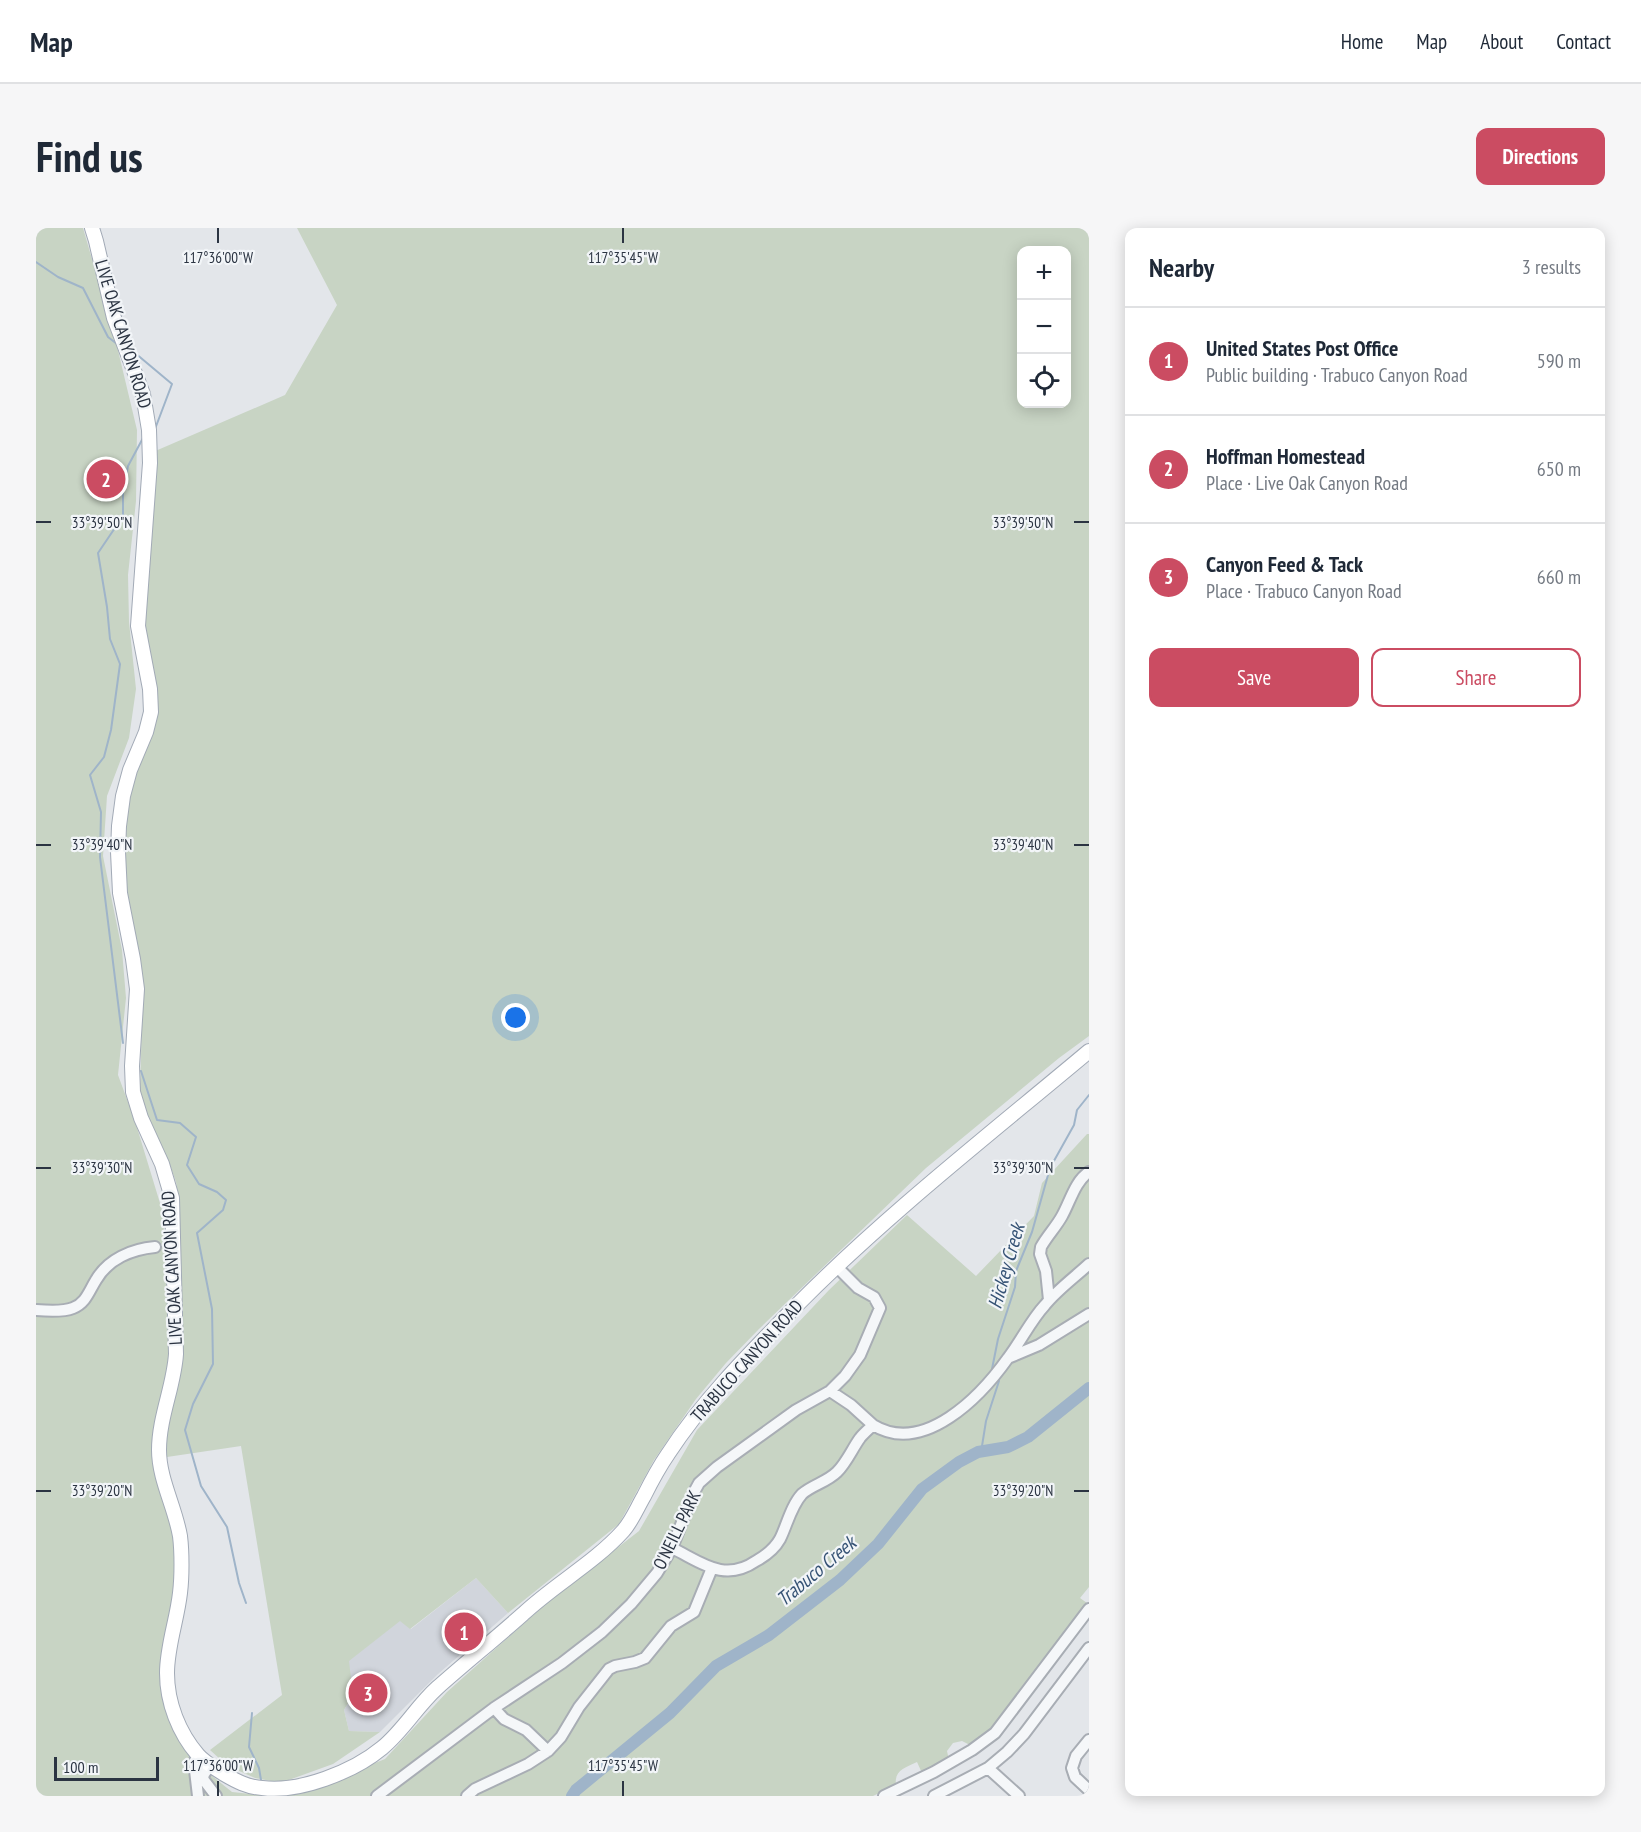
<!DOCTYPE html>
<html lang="en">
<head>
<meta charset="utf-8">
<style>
  :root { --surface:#fff; --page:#f6f6f7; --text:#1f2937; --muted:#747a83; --line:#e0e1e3; --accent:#cb4c62 }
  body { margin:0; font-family:"PT Sans Narrow",sans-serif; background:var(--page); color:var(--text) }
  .controls { position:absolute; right:18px; top:18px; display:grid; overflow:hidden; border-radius:12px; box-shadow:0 3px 15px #0003 }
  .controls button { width:54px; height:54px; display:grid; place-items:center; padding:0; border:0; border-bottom:2px solid var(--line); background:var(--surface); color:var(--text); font:30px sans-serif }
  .scale { position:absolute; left:18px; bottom:15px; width:105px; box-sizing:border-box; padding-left:6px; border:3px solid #2b3442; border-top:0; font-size:16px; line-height:21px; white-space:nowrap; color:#2b3442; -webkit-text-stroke:4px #f2f5f8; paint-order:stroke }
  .you { position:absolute; left:480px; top:790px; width:21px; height:21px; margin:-15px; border:4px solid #fff; border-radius:50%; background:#1a73e8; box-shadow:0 0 0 9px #1a73e833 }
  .badge { display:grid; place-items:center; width:39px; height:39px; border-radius:50%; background:var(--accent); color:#fff; font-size:20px; font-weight:700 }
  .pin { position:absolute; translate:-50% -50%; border:3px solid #fff; box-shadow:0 2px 6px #0006 }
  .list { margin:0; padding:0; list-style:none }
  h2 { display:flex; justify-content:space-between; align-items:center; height:78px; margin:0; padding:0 24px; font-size:26px }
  h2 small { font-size:20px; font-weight:400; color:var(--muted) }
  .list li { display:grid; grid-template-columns:39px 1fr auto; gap:18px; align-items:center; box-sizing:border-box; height:108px; padding:0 24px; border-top:2px solid var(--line) }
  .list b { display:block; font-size:22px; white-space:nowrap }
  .list p { margin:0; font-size:20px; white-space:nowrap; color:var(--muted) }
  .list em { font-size:20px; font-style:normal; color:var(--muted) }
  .actions { display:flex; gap:12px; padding:18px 24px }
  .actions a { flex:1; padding:14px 0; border:2px solid var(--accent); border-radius:12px; text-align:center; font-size:21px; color:var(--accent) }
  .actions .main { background:var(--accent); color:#fff }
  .icon { flex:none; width:33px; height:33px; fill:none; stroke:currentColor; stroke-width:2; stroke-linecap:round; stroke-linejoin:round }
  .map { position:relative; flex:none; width:1053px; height:1568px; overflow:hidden; border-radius:12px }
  header { display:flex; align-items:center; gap:36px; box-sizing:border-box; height:84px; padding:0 30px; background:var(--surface); border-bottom:2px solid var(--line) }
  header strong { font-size:28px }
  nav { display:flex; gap:33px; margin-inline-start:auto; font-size:21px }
  .intro { display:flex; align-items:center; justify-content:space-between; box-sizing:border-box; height:144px; padding:0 36px }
  h1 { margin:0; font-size:42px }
  .button { padding:15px 27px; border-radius:12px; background:var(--accent); color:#fff; font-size:21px; font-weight:700 }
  main { display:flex; gap:36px; padding:0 36px }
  aside { flex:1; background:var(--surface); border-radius:12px; box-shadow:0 3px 15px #0003 }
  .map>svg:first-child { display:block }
  .built { fill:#d1d5dc }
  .green { fill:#c8d4c4; fill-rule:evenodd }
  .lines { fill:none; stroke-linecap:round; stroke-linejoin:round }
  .stream { stroke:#9fb4c9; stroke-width:2 }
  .river { stroke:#9fb4c9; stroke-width:12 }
  .minor-casing { stroke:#a8adb4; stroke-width:14 }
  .major-casing { stroke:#a2aab6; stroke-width:16 }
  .minor { stroke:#f5f7f9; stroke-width:10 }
  .major { stroke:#fff; stroke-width:14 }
  .ticks { fill:none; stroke:#2b3442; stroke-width:2 }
  .labels { text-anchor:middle; stroke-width:4.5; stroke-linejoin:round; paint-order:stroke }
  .street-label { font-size:18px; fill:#2b3442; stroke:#f2f5f8 }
  .water-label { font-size:20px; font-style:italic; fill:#365375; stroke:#f2f5f8 }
  .ticks-label { font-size:15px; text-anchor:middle; fill:#2b3442; stroke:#f2f5f8; stroke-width:4.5; stroke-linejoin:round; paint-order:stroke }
</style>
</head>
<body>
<header>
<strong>Map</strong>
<nav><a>Home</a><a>Map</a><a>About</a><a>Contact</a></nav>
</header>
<div class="intro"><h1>Find us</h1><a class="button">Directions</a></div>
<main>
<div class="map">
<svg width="1053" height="1568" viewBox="0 0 1053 1568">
  <rect width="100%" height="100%" fill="#e3e6ea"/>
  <!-- built -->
  <path class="built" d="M440 1350 472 1385 402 1446 344 1504 313 1503 308 1482 317 1467 312 1433 364 1392 375 1401Z"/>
  <!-- green -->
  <path class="green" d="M0 0H47L80 114 101 202 100 273 92 347 93 394 100 461 93 510 71 568 67 628 86 722 90 770 82 847 99 893 127 985 134 1129 121 1203 140 1306 141 1321 137 1369 128 1410 126 1431V1454L170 1543 196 1564 234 1568 264 1565 349 1531 411 1464 512 1374 603 1303 661 1202 793 1062 871 987 940 1048 998 988 1006 955 1051 906H1053V1359L1044 1370 1051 1375 956 1504 936 1518 926 1513 917 1515 911 1523 913 1532 886 1545 881 1534C869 1540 858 1542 860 1557L837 1568H0Z
    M261 0H1053V808L1023 830 890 940 723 1101 690 1135 660 1171 618 1232 583 1296 472 1385 440 1350 374 1401 364 1393 313 1433 317 1467 308 1482 313 1503 344 1504 297 1536 250 1553H235L219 1550 201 1542 185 1532 174 1522 246 1467 205 1218 131 1229V1201L147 1132 143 973 140 954 133 934 113 893 104 865 107 751 92 681 89 635 88 596 96 556 113 506 108 389 114 329 117 224 249 167 301 77ZM986 22H1030V176H986Z"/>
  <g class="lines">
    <!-- stream -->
    <path class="stream" d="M0 34 22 49 47 60 72 109 81 116
      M99 125 136 156 119 201
      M87 815 64 629 65 584 54 547 68 529 75 502 84 436 74 411 71 379 62 325 87 288V263L92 238 107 210
      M105 843 121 892 144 895 160 909 151 937 163 956 181 964 190 972 187 982 161 1005 176 1081 177 1136 157 1176 149 1202 165 1258 191 1299 203 1355 210 1375
      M958 1144 956 1141 962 1111 979 1059 980 1043 996 1004 1014 940 1038 897 1041 882 1053 867
      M942 1224 946 1218 950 1193 963 1153 961 1149
      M216 1485 213 1519 223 1540 225 1552"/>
    <!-- river -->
    <path class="river" d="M536 1568 540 1562 634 1485 680 1438 733 1407 804 1352 842 1316 886 1261 923 1234 942 1224 972 1219 992 1209 1053 1160"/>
    <!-- minor casing -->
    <g class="minor-casing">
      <path id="minor" d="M1013 1072 1010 1043 1004 1026 1005 1019C1011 1008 1020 999 1026 988 1034 974 1039 953 1053 944
        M0 1082C11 1083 27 1084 37 1080 50 1075 53 1063 60 1052 72 1031 96 1021 119 1019
        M972 1130 1003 1117 1053 1086
        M794 1163 815 1177 837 1197
        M636 1320C665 1334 688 1355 720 1333 729 1328 739 1320 744 1311 751 1297 755 1278 766 1266 776 1257 791 1254 801 1244 811 1234 816 1221 824 1210 828 1205 833 1201 837 1197 888 1228 945 1168 972 1130 985 1113 995 1092 1009 1077 1021 1062 1039 1049 1053 1036
        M458 1480 468 1491 490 1502 512 1523
        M1053 1512 1040 1528 1036 1540 1039 1549 1053 1562
        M174 1538 168 1546 167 1551 180 1568
        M952 1540 983 1568
        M162 1568 158 1534 163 1529
        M341 1568 458 1480 526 1435 566 1404 595 1376 621 1345 636 1320 657 1266 663 1255 681 1239 760 1182 794 1163 809 1148 824 1127 844 1080 838 1069 822 1060 801 1039
        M431 1568 439 1561 492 1536 512 1523 525 1509 543 1479 573 1441 579 1438 599 1434 609 1430 635 1398 658 1384 676 1340
        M848 1568 898 1544 936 1522 959 1505 1053 1381
        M898 1568 952 1540 971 1524 988 1506 1053 1420"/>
    </g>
    <!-- major casing -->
    <g class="major-casing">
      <path id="major" d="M56 0 60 13 78 90 107 166 113 202 114 235 102 398 114 461 115 484 110 504 94 542 87 568 83 598 82 624 84 665 97 731 101 761 96 838 97 864 105 890 126 936 136 970 140 1126C138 1158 123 1189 123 1222 123 1251 139 1279 144 1308 146 1324 146 1349 144 1365 141 1392 131 1418 131 1445 131 1475 143 1505 162 1527 169 1535 179 1540 188 1546 200 1553 211 1559 226 1560 263 1565 317 1544 346 1520 367 1503 381 1478 401 1460 429 1435 459 1411 487 1386 519 1356 558 1335 587 1303 596 1293 601 1280 608 1268 615 1254 623 1239 632 1226 667 1172 714 1125 759 1079 850 987 954 906 1053 823"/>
    </g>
    <!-- minor -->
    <use href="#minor" class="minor"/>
    <!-- major -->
    <use href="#major" class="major"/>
  </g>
  <!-- ticks -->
  <path class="ticks" d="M182 0V15M587 0V15M0 294H15M1038 294H1053M0 617H15M1038 617H1053M0 940H15M1038 940H1053M0 1263H15M1038 1263H1053M182 1553V1568M587 1553V1568"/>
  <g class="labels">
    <!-- street labels -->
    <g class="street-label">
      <text transform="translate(87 106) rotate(73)" y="6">LIVE OAK CANYON ROAD</text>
      <text transform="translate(136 1040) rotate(-93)" y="6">LIVE OAK CANYON ROAD</text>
      <text transform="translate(711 1133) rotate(-48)" y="6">TRABUCO CANYON ROAD</text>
      <text transform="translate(641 1302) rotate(-64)" y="6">O'NEILL PARK</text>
    </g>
    <!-- water labels -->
    <g class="water-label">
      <text transform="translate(970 1038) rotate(-74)" y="7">Hickey Creek</text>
      <text transform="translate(780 1343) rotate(-40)" y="7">Trabuco Creek</text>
    </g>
  </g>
  <g class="ticks-label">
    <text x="182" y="35">117°36'00"W</text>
    <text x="587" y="35">117°35'45"W</text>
    <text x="66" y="300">33°39'50"N</text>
    <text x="987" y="300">33°39'50"N</text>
    <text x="66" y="622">33°39'40"N</text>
    <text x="987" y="622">33°39'40"N</text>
    <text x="66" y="945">33°39'30"N</text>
    <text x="987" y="945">33°39'30"N</text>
    <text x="66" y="1268">33°39'20"N</text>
    <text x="987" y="1268">33°39'20"N</text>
    <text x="182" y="1543">117°36'00"W</text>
    <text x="587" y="1543">117°35'45"W</text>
  </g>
</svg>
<div class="controls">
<button>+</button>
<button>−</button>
<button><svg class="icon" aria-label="locate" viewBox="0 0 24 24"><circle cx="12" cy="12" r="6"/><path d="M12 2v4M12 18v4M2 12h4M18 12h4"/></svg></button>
</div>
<div class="scale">100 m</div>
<div class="you"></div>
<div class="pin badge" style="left:428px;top:1404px">1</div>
<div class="pin badge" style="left:70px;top:251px">2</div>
<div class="pin badge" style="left:332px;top:1465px">3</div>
</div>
<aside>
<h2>Nearby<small>3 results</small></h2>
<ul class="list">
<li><span class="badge">1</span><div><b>United States Post Office</b><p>Public building · Trabuco Canyon Road</p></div><em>590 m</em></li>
<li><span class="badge">2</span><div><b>Hoffman Homestead</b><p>Place · Live Oak Canyon Road</p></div><em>650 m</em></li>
<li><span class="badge">3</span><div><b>Canyon Feed &amp; Tack</b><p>Place · Trabuco Canyon Road</p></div><em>660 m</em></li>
</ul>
<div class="actions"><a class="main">Save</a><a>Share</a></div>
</aside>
</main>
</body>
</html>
